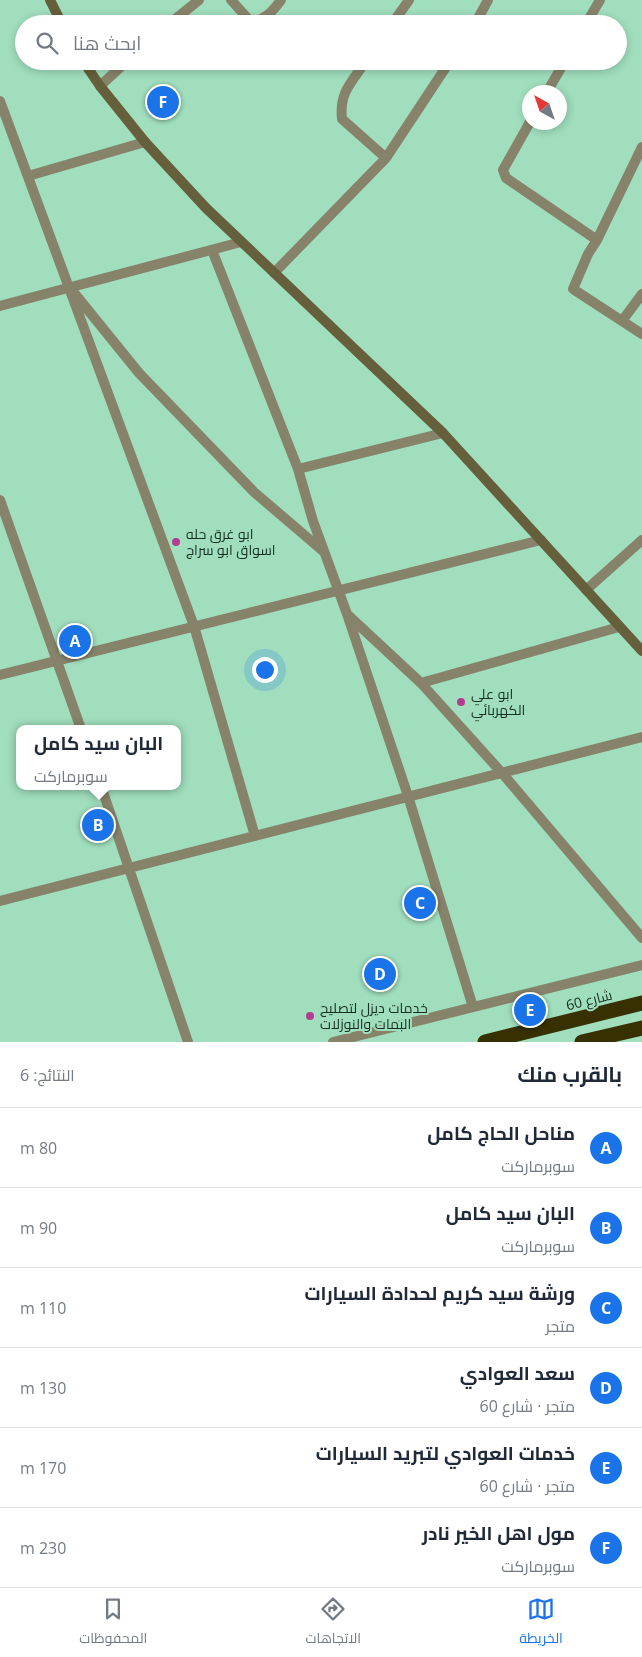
<!DOCTYPE html>
<html lang="ar">
<head>
<meta charset="utf-8">
<style>
  :root { --surface:#fff; --page:#f6f6f7; --text:#1f2937; --muted:#747a83; --line:#e0e1e3; --accent:#1a73e8 }
  body { margin:0; font-family:"Open Sans",Cairo,sans-serif; background:var(--page); color:var(--text); direction:rtl }
  .compass { position:absolute; left:522px; top:85px; width:45px; height:45px; border-radius:50%; background:var(--surface); box-shadow:0 2px 8px #0003; rotate:320deg }
  .you { position:absolute; left:264px; top:669px; width:18px; height:18px; margin:-12px; border:4px solid #fff; border-radius:50%; background:#1a73e8; box-shadow:0 0 0 8px #1a73e833 }
  .badge { display:grid; place-items:center; width:32px; height:32px; border-radius:50%; background:var(--accent); color:#fff; font-size:16px; font-weight:700 }
  .pin { position:absolute; translate:-50% -50%; border:2px solid #fff; box-shadow:0 1px 5px #0006 }
  .popup { position:absolute; left:16px; top:725px; width:165px; height:65px; box-sizing:border-box; display:grid; place-content:center; border-radius:10px; background:var(--surface); filter:drop-shadow(0 1px 4px #0005); font-size:16px; white-space:nowrap; color:var(--muted) }
  .popup b { font-size:19px; color:var(--text) }
  .popup::after { content:''; position:absolute; left:50%; top:100%; margin-left:-10px; border:10px solid transparent; border-top-color:var(--surface) }
  .list { margin:0; padding:0; list-style:none }
  h2 { display:flex; justify-content:space-between; align-items:center; height:65px; margin:0; padding:0 20px; font-size:21px }
  h2 small { font-size:16px; font-weight:400; color:var(--muted) }
  .list li { display:grid; grid-template-columns:32px 1fr auto; gap:15px; align-items:center; box-sizing:border-box; height:80px; padding:0 20px; border-top:1px solid var(--line) }
  .list b { display:block; font-size:19px; white-space:nowrap }
  .list p { margin:0; font-size:16px; white-space:nowrap; color:var(--muted) }
  .list em { font-size:16px; font-style:normal; color:var(--muted) }
  .icon { flex:none; width:28px; height:28px; fill:none; stroke:currentColor; stroke-width:2; stroke-linecap:round; stroke-linejoin:round }
  .map { position:relative; flex:none; width:642px; height:1042px; overflow:hidden; direction:ltr }
  .search { position:absolute; background:var(--surface); box-shadow:0 2px 8px #0003; left:15px; right:15px; top:15px; height:55px; display:flex; align-items:center; gap:12px; box-sizing:border-box; padding:0 18px; border-radius:28px; color:var(--muted); font-size:19px }
  .sheet { height:545px; background:var(--surface) }
  nav { display:flex; justify-content:space-around; align-items:center; box-sizing:border-box; height:70px; border-top:1px solid var(--line); background:var(--surface); font-size:14px; color:var(--muted) }
  nav a { display:grid; justify-items:center; gap:2px }
  nav .on { color:var(--accent) }
  .map>svg:first-child { display:block }
  .lines { fill:none; stroke-linecap:round; stroke-linejoin:round }
  .street { stroke:#87836b; stroke-width:10 }
  .secondary { stroke:#655f3b; stroke-width:10 }
  .highway { stroke:#373001; stroke-width:15 }
  .poi-dot { fill:#b33c92; stroke:#a0debd; stroke-width:2 }
  .labels { text-anchor:middle; stroke-width:4; stroke-linejoin:round; paint-order:stroke }
  .poi-label { font-size:14px; fill:#162f22; stroke:#a0debd; text-anchor:start }
  .street-label { font-size:14px; fill:#162f22; stroke:#a0debd }
</style>
</head>
<body>
<div class="map">
<svg width="642" height="1042" viewBox="0 0 642 1042">
  <rect width="100%" height="100%" fill="#a0debd"/>
  <g class="lines">
    <!-- street -->
    <path class="street" d="M231 0 251 22C265 20 273 11 281 0
      M169 24 199 0
      M392 24 409 0
      M475 24 488 0
      M586 24 600 0
      M366 61C352 82 339 92 342 119L386 158
      M100 86 127 61
      M547 92 565 61
      M0 101 194 626 255 836
      M530 122 503 170 506 178 597 240
      M642 147 597 240 588 254 573 289 642 334
      M28 176 145 142
      M212 250 298 469 313 521 347 614 408 796 473 1007
      M274 273 386 158 450 61
      M75 294 139 373 254 492 323 551
      M0 306 241 242
      M622 321 642 294
      M298 469 443 433
      M0 500 81 729
      M586 590 642 540
      M349 616 421 683 502 773 642 938
      M0 675 541 540
      M421 683 619 627
      M101 786 188 1042
      M0 901 642 737
      M333 1042 642 965"/>
    <!-- secondary -->
    <path class="secondary" d="M50 0 62 24
      M83 61 100 86 145 142 206 208 443 433 642 651"/>
    <!-- highway -->
    <path class="highway" d="M485 1042 642 1003
      M582 1042 642 1028"/>
  </g>
  <!-- markers -->
  <g class="poi-dot">
    <circle cx="176" cy="542" r="5"/>
    <circle cx="461" cy="702" r="5"/>
    <circle cx="310" cy="1016" r="5"/>
  </g>
  <g class="labels">
    <!-- poi labels -->
    <g class="poi-label">
      <text x="186" y="539">ابو غرق حله<tspan x="186" dy="16">اسواق ابو سراج</tspan></text>
      <text x="471" y="699">ابو علي<tspan x="471" dy="16">الكهربائي</tspan></text>
      <text x="320" y="1013">خدمات ديزل لتصليح<tspan x="320" dy="16">البمات والنوزلات</tspan></text>
    </g>
    <!-- street labels -->
    <g class="street-label">
      <text transform="translate(589 1000) rotate(-14)" y="5">شارع 60</text>
    </g>
  </g>
</svg>
<svg class="compass" viewBox="-18 -18 36 36"><path d="M0-13l5 13h-10z" fill="#e53935"/><path d="M0 13l5-13h-10z" fill="#747a83"/></svg>
<div class="you"></div>
<div class="pin badge" style="left:75px;top:641px">A</div>
<div class="pin badge" style="left:98px;top:825px">B</div>
<div class="popup"><b>البان سيد كامل</b>سوبرماركت</div>
<div class="pin badge" style="left:420px;top:903px">C</div>
<div class="pin badge" style="left:380px;top:974px">D</div>
<div class="pin badge" style="left:530px;top:1010px">E</div>
<div class="pin badge" style="left:163px;top:102px">F</div>
<div class="search"><svg class="icon" aria-label="search" viewBox="0 0 24 24"><circle cx="10" cy="10" r="6"/><path d="M15 15l6 6"/></svg>ابحث هنا</div>
</div>
<section class="sheet">
<h2>بالقرب منك<small>النتائج: 6</small></h2>
<ul class="list">
<li><span class="badge">A</span><div><b>مناحل الحاج كامل</b><p>سوبرماركت</p></div><em>80 m</em></li>
<li><span class="badge">B</span><div><b>البان سيد كامل</b><p>سوبرماركت</p></div><em>90 m</em></li>
<li><span class="badge">C</span><div><b>ورشة سيد كريم لحدادة السيارات</b><p>متجر</p></div><em>110 m</em></li>
<li><span class="badge">D</span><div><b>سعد العوادي</b><p>متجر · شارع 60</p></div><em>130 m</em></li>
<li><span class="badge">E</span><div><b>خدمات العوادي لتبريد السيارات</b><p>متجر · شارع 60</p></div><em>170 m</em></li>
<li><span class="badge">F</span><div><b>مول اهل الخير نادر</b><p>سوبرماركت</p></div><em>230 m</em></li>
</ul>
</section>
<nav>
<a class="on"><svg class="icon" aria-label="map" viewBox="0 0 24 24"><path d="M3 6l6-2 6 2 6-2v14l-6 2-6-2-6 2zM9 4v14M15 6v14"/></svg>الخريطة</a>
<a><svg class="icon" aria-label="directions" viewBox="0 0 24 24"><path d="M12 3l9 9-9 9-9-9zM9 14v-3h6M13 9l2 2-2 2"/></svg>الاتجاهات</a>
<a><svg class="icon" aria-label="saved" viewBox="0 0 24 24"><path d="M7 4h10v16l-5-4-5 4z"/></svg>المحفوظات</a>
</nav>
</body>
</html>
